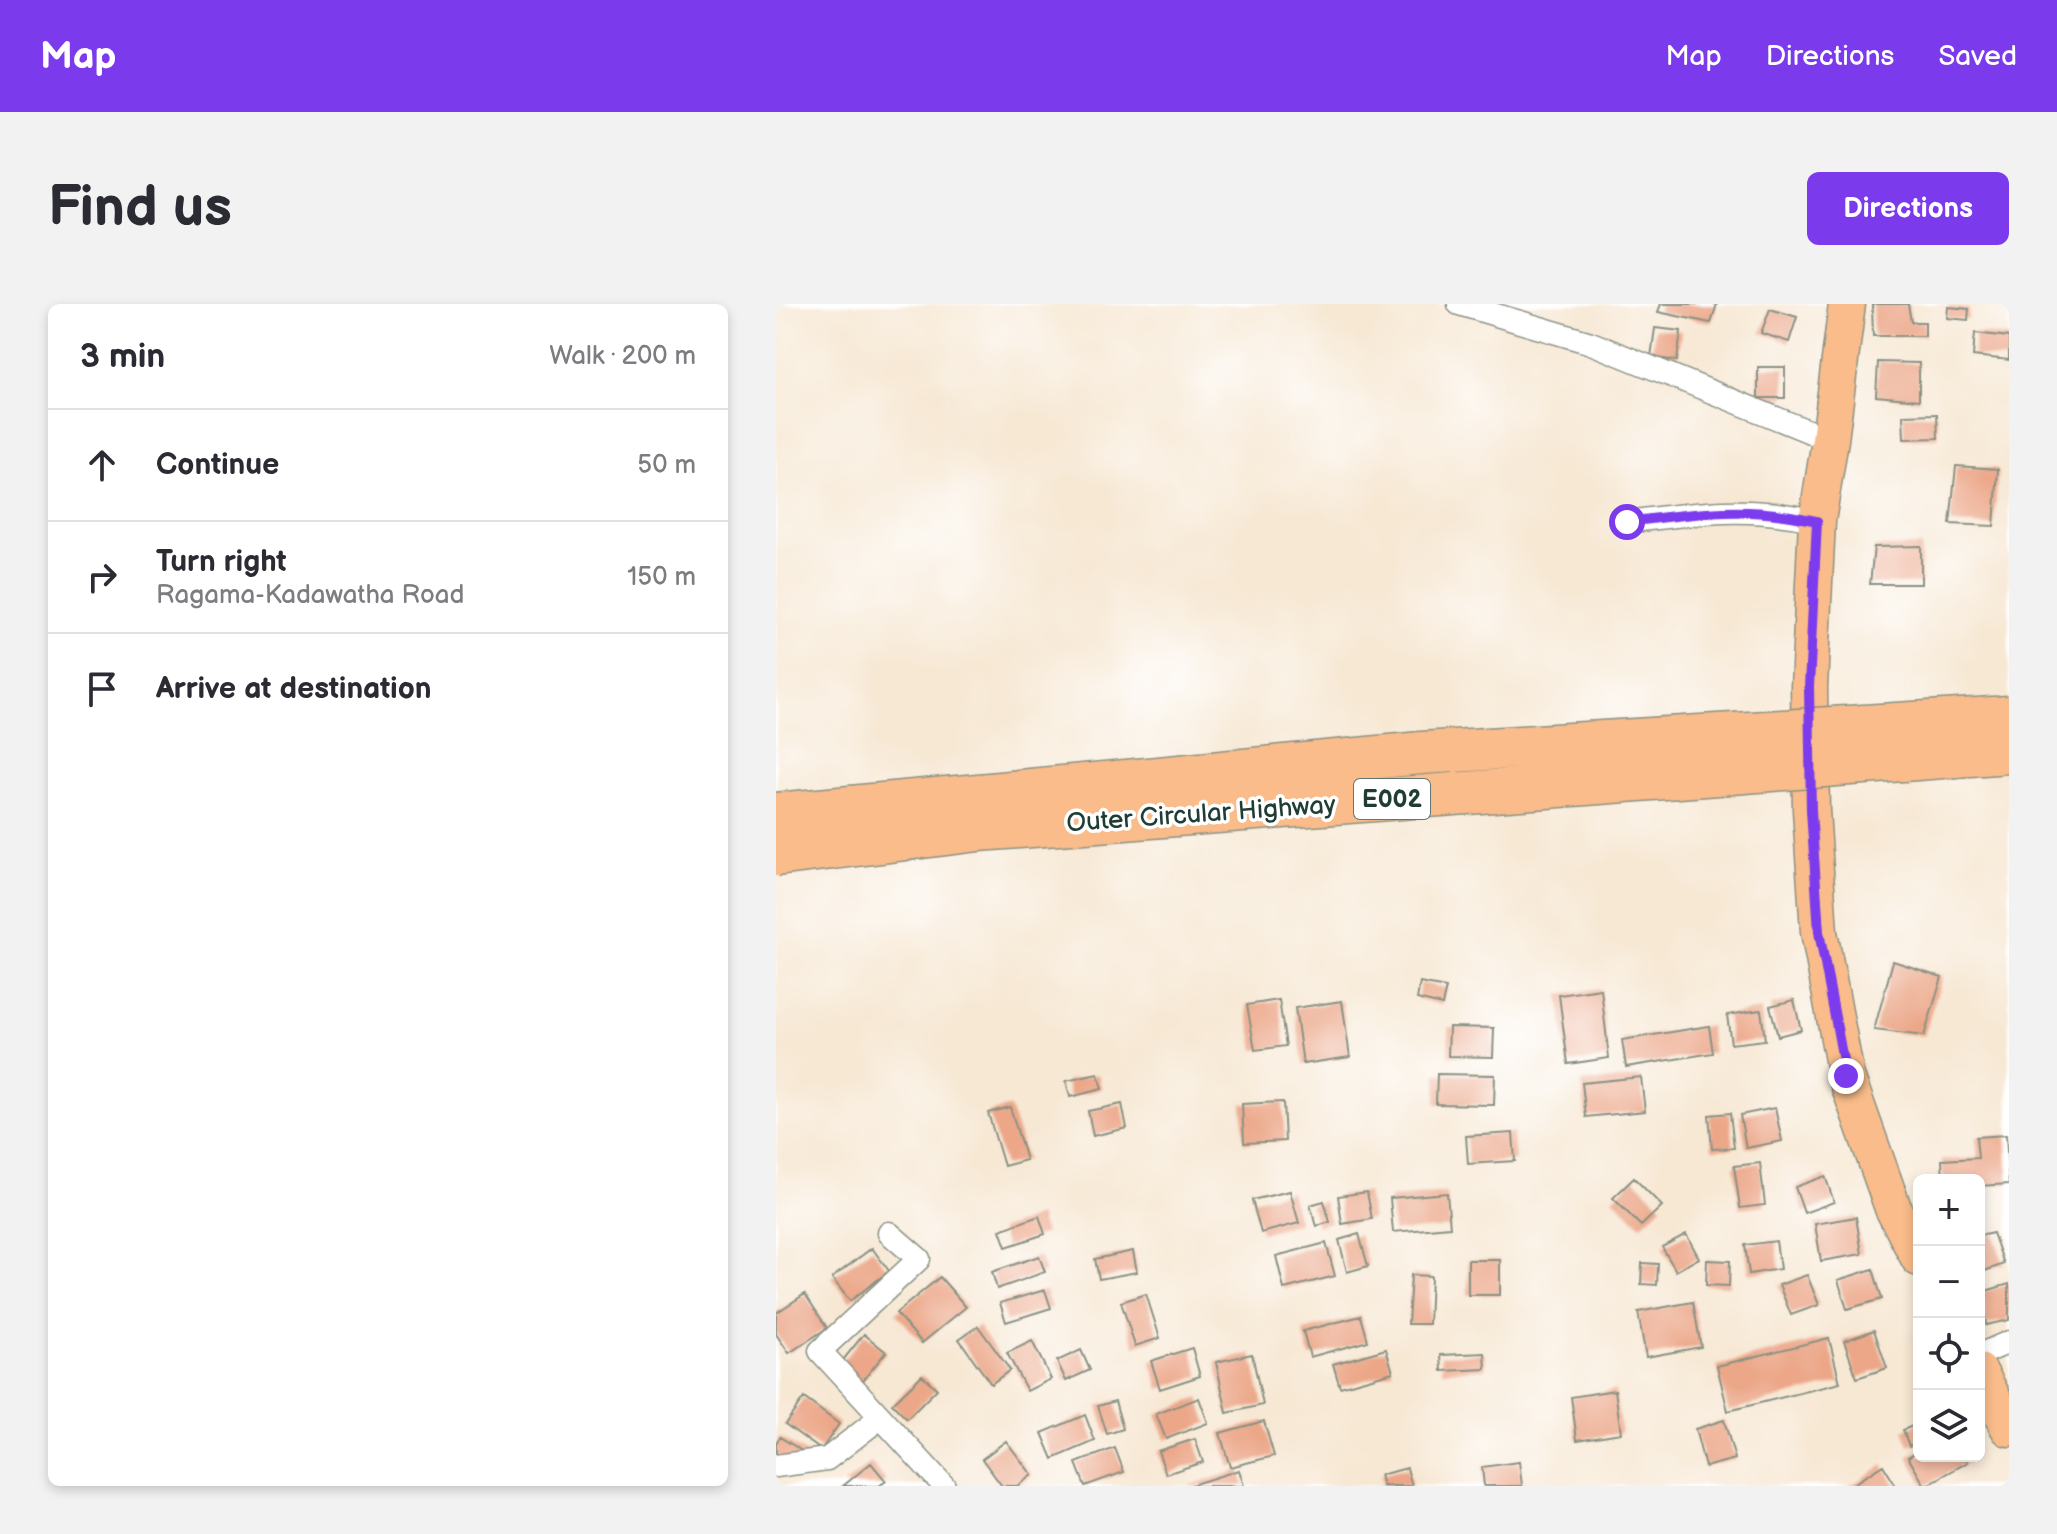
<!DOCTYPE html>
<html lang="en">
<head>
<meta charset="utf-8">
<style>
  :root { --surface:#fff; --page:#f2f2f3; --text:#2b2b33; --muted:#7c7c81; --line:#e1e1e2; --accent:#7c3aed }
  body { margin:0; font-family:"Balsamiq Sans",sans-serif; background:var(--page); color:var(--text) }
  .controls { position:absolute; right:24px; bottom:24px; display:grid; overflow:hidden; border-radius:12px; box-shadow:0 4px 12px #0003 }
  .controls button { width:72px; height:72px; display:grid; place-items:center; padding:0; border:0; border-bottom:2px solid var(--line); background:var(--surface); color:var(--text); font:40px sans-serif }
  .stop { position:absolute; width:24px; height:24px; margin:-18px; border:6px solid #7c3aed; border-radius:50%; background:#fff }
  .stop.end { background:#7c3aed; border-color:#fff; box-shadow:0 2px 8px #0008 }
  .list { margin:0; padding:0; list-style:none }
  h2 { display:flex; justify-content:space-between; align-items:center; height:104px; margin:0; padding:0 32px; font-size:34px }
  h2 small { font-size:26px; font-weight:400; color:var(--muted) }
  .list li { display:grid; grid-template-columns:52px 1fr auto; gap:24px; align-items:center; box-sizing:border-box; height:112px; padding:0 32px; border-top:2px solid var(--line) }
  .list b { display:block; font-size:30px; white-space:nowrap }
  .list p { margin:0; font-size:26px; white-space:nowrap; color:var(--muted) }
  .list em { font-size:26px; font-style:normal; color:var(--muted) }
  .icon { flex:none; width:44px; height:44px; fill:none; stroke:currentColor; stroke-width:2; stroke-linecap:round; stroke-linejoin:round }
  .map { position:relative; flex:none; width:1233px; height:1182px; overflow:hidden; border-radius:12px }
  header { display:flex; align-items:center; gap:48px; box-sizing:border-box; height:112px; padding:0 40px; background:var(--accent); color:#fff }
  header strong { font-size:38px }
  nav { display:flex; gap:44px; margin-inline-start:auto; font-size:28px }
  .intro { display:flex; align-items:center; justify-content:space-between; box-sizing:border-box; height:192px; padding:0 48px }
  h1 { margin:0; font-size:56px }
  .button { padding:20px 36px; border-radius:12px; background:var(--accent); color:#fff; font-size:28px; font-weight:700 }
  main { display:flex; gap:48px; padding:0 48px }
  aside { flex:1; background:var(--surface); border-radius:12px; box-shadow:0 4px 12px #0003 }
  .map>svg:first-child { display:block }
  .building { fill:#eca789 }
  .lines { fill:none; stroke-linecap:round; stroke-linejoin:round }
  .street-casing { stroke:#8b9284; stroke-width:25 }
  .primary-casing { stroke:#8b9284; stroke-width:39 }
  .street { stroke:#fff; stroke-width:22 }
  .primary { stroke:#f9bc8a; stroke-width:36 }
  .highway-bridge-casing { stroke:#8b9284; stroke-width:45; stroke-linecap:butt }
  .highway-bridge { stroke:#f9bc8a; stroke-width:42 }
  .route { stroke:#7c3aed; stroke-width:10 }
  .labels { text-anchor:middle; stroke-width:7; stroke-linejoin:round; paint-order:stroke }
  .shield { fill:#fff; stroke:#627771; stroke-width:2 }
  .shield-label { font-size:24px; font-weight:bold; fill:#1f3d34 }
  .street-label { font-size:26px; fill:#1f3d34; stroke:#fff }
</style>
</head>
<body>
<header>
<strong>Map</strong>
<nav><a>Map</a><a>Directions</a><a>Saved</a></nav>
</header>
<div class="intro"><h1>Find us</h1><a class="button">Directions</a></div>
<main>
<aside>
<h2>3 min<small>Walk · 200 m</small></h2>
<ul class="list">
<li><svg class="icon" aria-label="ahead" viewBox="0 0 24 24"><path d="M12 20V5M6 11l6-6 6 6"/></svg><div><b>Continue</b></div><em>50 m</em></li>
<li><svg class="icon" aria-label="right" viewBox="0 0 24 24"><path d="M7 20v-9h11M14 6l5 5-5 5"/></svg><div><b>Turn right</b><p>Ragama-Kadawatha Road</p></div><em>150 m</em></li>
<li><svg class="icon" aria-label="arrive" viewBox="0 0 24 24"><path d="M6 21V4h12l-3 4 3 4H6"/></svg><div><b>Arrive at destination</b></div></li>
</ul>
</aside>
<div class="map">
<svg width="1233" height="1182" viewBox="0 0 1233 1182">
  <rect width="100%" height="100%" fill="#fff"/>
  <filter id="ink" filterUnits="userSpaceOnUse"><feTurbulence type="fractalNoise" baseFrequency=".0125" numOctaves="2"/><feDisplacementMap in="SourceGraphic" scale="16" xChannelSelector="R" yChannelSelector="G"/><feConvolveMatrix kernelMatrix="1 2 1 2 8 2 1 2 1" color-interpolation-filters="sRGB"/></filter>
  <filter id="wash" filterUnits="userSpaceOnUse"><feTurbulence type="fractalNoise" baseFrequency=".006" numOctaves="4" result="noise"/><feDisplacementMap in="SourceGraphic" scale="32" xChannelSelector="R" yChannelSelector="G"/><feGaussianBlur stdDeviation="1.8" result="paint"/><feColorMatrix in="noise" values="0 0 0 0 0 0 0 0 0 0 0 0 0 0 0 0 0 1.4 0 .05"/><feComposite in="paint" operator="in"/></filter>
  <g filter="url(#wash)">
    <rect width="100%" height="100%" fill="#f7e8d4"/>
    <g id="blocks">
      <!-- building -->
      <path class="building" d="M885 0H941L935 19 882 8Z
        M1096 0H1132L1135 18H1149V32H1097Z
        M1172 3 1193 5 1192 16 1171 14Z
        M994 5 1021 13 1013 38 985 29Z
        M879 24 905 27 901 57 875 53Z
        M1199 29 1233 33V56L1197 52Z
        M1102 58 1143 59V96L1100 92Z
        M982 63H1009V94H982Z
        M1161 110 1162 134 1128 135 1127 111Z
        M1180 162 1222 165 1218 222 1174 220Z
        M1145 242V280H1094L1098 243Z
        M1117 657 1166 673 1148 732 1098 726Z
        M644 679 670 684 666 701 641 695Z
        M825 685 833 754 792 760 783 691Z
        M503 696 510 742 479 746 471 701Z
        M1018 696 1025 726 1002 732 994 702Z
        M566 697 574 753 527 760 519 704Z
        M985 706 989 736 955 740 951 711Z
        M933 722 937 749 850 763 846 736Z
        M673 723 718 724 717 753 672 752Z
        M322 770 326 785 294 793 290 777Z
        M661 770 719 771 718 801 660 800Z
        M865 773 869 807 810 813 806 779Z
        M507 798 509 837 468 839 466 800Z
        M346 800 351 824 317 832 312 807Z
        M234 803 250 856 228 862 212 809Z
        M999 804 1006 837 970 844 964 811Z
        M954 809 958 844 936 845 933 811Z
        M737 829 739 857 692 860 690 832Z
        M1230 831 1233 880 1203 882V876H1167L1166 856 1202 854 1200 833Z
        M984 859 989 901 964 904 958 862Z
        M1049 872 1058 898 1028 909 1019 883Z
        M858 874 886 902 865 922 837 894Z
        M514 887 523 919 485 929 476 896Z
        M591 888 596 915 566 920 562 892Z
        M671 889 674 923 617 928 614 894Z
        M548 897 554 918 541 922 534 901Z
        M263 912 269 930 230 943 224 926Z
        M1080 913 1086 950 1045 957 1039 920Z
        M1217 929 1228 960 1203 969V932Z
        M583 930 592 962 571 968 563 936Z
        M910 930 923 954 900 967 886 943Z
        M1000 937 1004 965 973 970 969 941Z
        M550 939 559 972 508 985 500 952Z
        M96 944 113 967 74 997 56 974Z
        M357 947 361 968 323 975 319 955Z
        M263 952 269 968 221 985 216 968Z
        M692 956H724V991H692Z
        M931 956 954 957 953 982 930 981Z
        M866 959 882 960 881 981 865 980Z
        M1097 965 1106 995 1071 1005 1062 976Z
        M635 971 655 972 653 1020H632Z
        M1031 971 1043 1001 1015 1011 1003 981Z
        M164 973 190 1003 146 1039 120 1009Z
        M1233 980V1016L1210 1021 1206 988Z
        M269 986 275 1004 230 1018 224 999Z
        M29 990 51 1024 13 1049 0 1030V1009Z
        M370 990 384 1034 359 1042 345 998Z
        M917 998 925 1043 870 1053 862 1008Z
        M585 1012 592 1037 534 1053 527 1027Z
        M202 1022 234 1066 215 1080 183 1035Z
        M1098 1026 1111 1064 1081 1074 1068 1037Z
        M88 1030 110 1048 80 1085 59 1066Z
        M1053 1034 1064 1079 952 1107 941 1062Z
        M256 1037 275 1075 251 1087 231 1049Z
        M416 1044 424 1072 384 1085 375 1057Z
        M610 1045 617 1068 564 1083 557 1060Z
        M305 1046 314 1066 290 1077 281 1057Z
        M709 1049 710 1065 666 1067 665 1051Z
        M476 1050 487 1101 451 1109 440 1058Z
        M146 1071 161 1085 131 1115 116 1100Z
        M839 1086 845 1129 801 1136 795 1093Z
        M28 1094 63 1120 45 1146 9 1120Z
        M423 1094 432 1119 390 1135 380 1110Z
        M339 1097 347 1125 331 1130 322 1102Z
        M309 1111 319 1137 277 1155 266 1129Z
        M948 1116 959 1155 929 1163 919 1125Z
        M488 1117 498 1152 454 1163 444 1129Z
        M1143 1119V1138L1133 1142 1127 1126Z
        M4 1133 37 1154 28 1169 0 1150V1139Z
        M419 1135 427 1158 390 1170 382 1147Z
        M230 1137 256 1171 241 1182H226L206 1155Z
        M339 1144 348 1168 309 1182 300 1159Z
        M1143 1146V1152H1188L1192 1158 1149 1182 1132 1153Z
        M743 1158 746 1182H708L706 1163Z
        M95 1159 110 1177 103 1182H67Z
        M1107 1161 1120 1182H1074Z
        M631 1164 636 1182H607L604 1171Z
        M463 1166 468 1182H415V1181Z"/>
    </g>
  </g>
  <g filter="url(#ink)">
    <use href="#blocks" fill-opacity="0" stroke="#8b9284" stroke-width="2"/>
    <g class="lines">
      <!-- street casing -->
      <g class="street-casing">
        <path id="street" d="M683 0 815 39 1054 136
          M851 218C919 209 973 201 1041 217
          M113 929 143 955 44 1047 168 1182
          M1203 1051 1233 1038
          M0 1162 51 1155 104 1114"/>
      </g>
      <!-- primary casing -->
      <g class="primary-casing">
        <path id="primary" d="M1071 0 1054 136 1041 217 1033 383 1035 506 1043 628 1070 772 1117 904 1143 954
          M1203 1068 1233 1124"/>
      </g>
      <!-- street -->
      <use href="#street" class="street"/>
      <!-- primary -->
      <use href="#primary" class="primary"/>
      <!-- highway-bridge casing -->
      <g class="highway-bridge-casing">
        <path id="highway-bridge" d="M0 510 645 449 1233 413
          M0 551 203 526 1233 448"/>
      </g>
      <!-- highway-bridge -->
      <use href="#highway-bridge" class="highway-bridge"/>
    </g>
  </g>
  <g class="lines" filter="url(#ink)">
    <!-- route -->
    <path class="route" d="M851 218C920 209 972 201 1041 217L1033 383 1035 506 1043 628 1070 772"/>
  </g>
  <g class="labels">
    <!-- shield labels -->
    <rect class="shield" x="578" y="475" width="76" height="40" rx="6"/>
    <g class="shield-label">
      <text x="616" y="503">E002</text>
    </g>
    <!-- street labels -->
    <g class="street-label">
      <text transform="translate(425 509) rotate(-4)" y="9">Outer Circular Highway</text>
    </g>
  </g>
</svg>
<div class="controls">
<button>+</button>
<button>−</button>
<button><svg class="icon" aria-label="locate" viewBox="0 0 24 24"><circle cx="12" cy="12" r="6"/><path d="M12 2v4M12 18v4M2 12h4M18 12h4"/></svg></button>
<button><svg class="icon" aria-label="layers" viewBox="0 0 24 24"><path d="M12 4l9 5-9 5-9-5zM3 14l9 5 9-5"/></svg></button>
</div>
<div class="stop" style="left:851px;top:218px"></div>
<div class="stop end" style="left:1070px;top:772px"></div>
</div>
</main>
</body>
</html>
